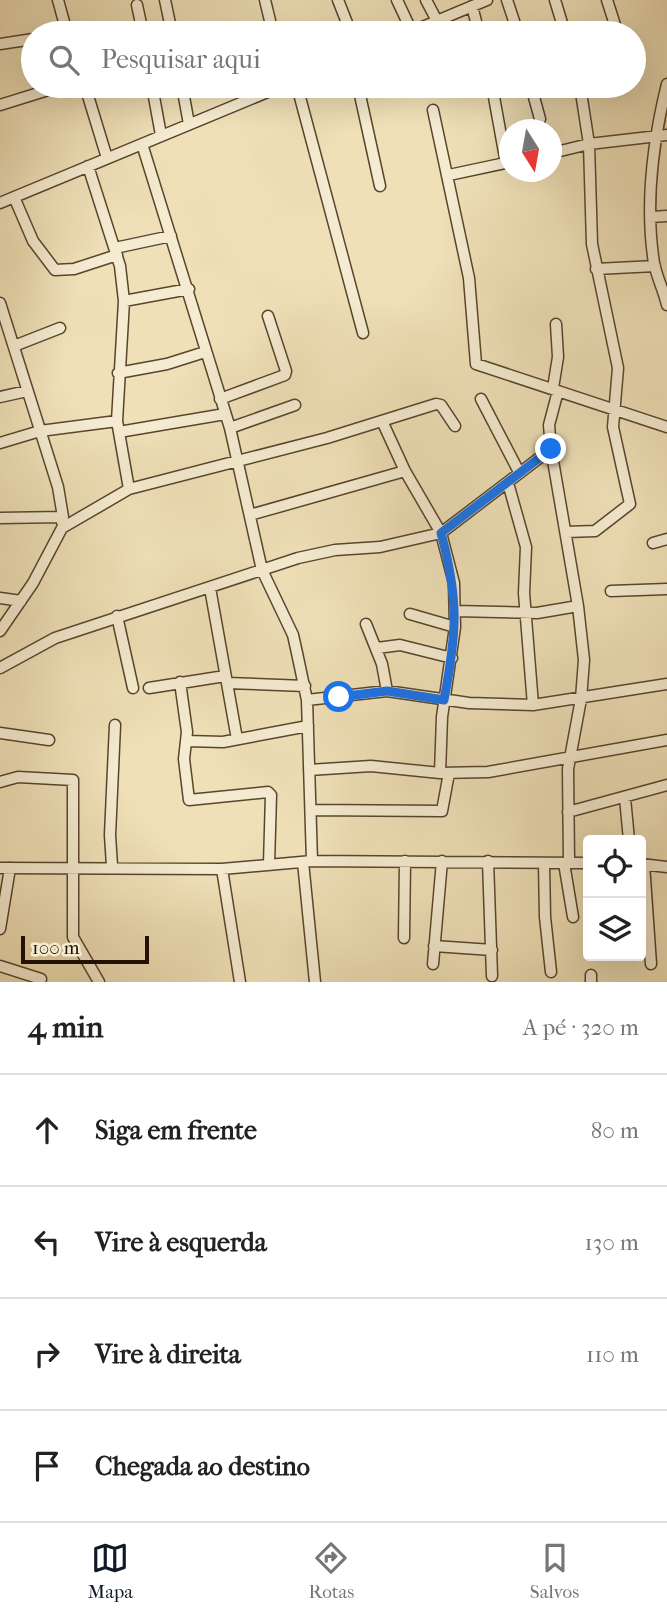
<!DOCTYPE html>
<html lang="pt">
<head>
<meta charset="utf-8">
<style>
  :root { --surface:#fff; --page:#f2f2f2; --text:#222; --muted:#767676; --line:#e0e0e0; --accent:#111827 }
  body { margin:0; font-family:"IM FELL French Canon",serif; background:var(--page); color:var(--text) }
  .controls { position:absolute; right:21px; bottom:21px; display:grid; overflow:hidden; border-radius:7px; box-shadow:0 7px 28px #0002 }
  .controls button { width:63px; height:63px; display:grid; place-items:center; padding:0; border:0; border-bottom:2px solid var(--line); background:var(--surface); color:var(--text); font:35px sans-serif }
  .compass { position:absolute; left:499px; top:119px; width:63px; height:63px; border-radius:50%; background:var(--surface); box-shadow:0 7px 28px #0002; rotate:169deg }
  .scale { position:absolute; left:21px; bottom:18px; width:128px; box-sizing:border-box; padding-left:7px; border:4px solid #251101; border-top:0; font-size:19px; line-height:24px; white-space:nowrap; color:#251101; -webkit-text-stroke:5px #f5ebd0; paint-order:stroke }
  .stop { position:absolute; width:21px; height:21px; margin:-16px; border:5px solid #1a73e8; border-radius:50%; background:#fff }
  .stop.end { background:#1a73e8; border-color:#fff; box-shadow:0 2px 7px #0008 }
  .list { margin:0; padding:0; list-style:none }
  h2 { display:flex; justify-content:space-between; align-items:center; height:91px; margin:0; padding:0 28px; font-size:30px }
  h2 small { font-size:23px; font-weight:400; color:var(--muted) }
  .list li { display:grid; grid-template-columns:46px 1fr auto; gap:21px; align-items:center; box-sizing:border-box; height:112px; padding:0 28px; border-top:2px solid var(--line) }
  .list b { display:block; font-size:26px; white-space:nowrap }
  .list em { font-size:23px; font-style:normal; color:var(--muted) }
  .icon { flex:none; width:38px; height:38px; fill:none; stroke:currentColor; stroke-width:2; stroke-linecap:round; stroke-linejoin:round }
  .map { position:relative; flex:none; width:667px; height:982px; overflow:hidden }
  .search { position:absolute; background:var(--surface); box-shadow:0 7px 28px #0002; left:21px; right:21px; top:21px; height:77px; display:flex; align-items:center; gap:18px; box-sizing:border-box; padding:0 24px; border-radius:38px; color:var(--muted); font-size:26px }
  .sheet { height:539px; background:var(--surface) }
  nav { display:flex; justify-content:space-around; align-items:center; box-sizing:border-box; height:98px; border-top:2px solid var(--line); background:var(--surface); font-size:19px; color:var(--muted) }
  nav a { display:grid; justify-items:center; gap:4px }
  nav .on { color:var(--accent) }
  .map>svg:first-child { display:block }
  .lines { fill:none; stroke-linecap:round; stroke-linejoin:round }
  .minor-casing { stroke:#58452e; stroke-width:13 }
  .minor { stroke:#f5ebd0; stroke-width:10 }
  .route { stroke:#1a73e8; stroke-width:9 }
</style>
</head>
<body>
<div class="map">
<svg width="667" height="982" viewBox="0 0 667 982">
  <rect width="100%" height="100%" fill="#efe0b7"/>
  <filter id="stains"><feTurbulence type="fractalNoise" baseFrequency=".00286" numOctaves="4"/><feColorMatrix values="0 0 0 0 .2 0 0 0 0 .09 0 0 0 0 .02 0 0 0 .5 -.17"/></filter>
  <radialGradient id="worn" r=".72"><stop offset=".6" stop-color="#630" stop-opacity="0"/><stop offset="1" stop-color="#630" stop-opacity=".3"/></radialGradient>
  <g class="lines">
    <!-- minor casing -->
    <g class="minor-casing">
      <path id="minor" d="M58 0 67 33
        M165 0 172 33
        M265 0 273 33
        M338 0 351 33
        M397 0 412 32
        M426 0 437 21
        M507 0 518 33
        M555 0 565 33
        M607 0 617 31
        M137 5 143 33
        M472 6 479 33
        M408 33 487 0
        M0 44 33 39
        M667 84C653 141 645 206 654 263 657 278 664 291 667 305
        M85 86 107 158
        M152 86 161 135
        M182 86 189 124
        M297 86 363 333
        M358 86 380 186
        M492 86 506 163
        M531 86 540 119
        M0 105 61 86
        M433 110 469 278 476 364 667 427
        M142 144 230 428 262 570 293 635 297 653 307 700 312 861
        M552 153 589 144 667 135
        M88 166 120 266 124 301 117 421 129 489
        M449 175 510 162
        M14 197 33 241 55 270 74 269 117 255
        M0 203 282 86
        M651 217 667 216
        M115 248 171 236
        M596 269 655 266
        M124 301 189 289
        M0 303 58 487 63 517
        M14 346 60 328
        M118 373 167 364 205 352
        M553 388 558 357 556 324
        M558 391 549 425 551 449 578 606 584 660 581 699 568 769 569 862
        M0 397 27 391
        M220 399 285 375 286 371 268 316
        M481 399 519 472
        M382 421 405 471 441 533 454 583 455 627 442 717 440 773
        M230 428 295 405
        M119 432 225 414
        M0 443 40 431 117 421
        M508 483 526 547 524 593 533 705
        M250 515 405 471
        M0 518 63 517 62 522
        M566 532 595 531 630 504 613 427 618 368 592 244 589 144 580 86
        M653 543 667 539
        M210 588 237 739
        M611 591 667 589
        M0 598 21 601
        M455 611 537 613 578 606
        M410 614 455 627
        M117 616 133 688
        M366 624 382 664 387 691
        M0 631 33 583 62 528 129 489 327 438 436 404 441 405 455 426
        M377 648 400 645 452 658
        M0 668 55 638 298 558 335 550 380 547 441 533 551 449
        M180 682 187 732 184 759 189 800 268 792 271 795 269 864
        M227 683 305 686
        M149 688 225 676
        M307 700 387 691 469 703 533 705 667 684
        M0 733 49 740
        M187 741 223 742 308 726
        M309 770 371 766 440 773 488 772 667 740
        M0 782 18 777 73 780V937L99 982
        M625 798 629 840
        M311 810 442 811 449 773
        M568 812 667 785
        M488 861 492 976
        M303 862 315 982
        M544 863 545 917 551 972
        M564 863 573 917
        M641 864 667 867
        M644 864 651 964
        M112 866 110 835 115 725
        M0 868 222 869 312 861 588 863
        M222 869 240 982
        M0 929 10 868
        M404 938 405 861
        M434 946 492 950
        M433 964 442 861
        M0 966 41 979
        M591 975V982"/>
    </g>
    <!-- minor -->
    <use href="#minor" class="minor"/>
  </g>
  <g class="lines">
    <!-- route -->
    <path class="route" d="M339 697 387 691 444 700C457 632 459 600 441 533L551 449"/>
  </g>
  <rect width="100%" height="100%" filter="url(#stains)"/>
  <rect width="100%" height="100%" fill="url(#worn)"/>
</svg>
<div class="controls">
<button><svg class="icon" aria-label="locate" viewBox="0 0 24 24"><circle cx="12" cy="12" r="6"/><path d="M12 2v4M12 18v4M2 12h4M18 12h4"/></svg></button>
<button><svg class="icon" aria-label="layers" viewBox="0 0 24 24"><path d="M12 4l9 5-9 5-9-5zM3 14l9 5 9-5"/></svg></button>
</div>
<svg class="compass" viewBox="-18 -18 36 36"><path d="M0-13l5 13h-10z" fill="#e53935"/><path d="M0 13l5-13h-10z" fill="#767676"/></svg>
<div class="scale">100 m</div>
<div class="stop" style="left:339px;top:697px"></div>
<div class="stop end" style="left:551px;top:449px"></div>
<div class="search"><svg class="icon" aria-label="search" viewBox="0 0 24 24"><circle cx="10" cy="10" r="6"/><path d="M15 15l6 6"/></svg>Pesquisar aqui</div>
</div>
<section class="sheet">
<h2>4 min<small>A pé · 320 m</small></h2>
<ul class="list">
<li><svg class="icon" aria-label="ahead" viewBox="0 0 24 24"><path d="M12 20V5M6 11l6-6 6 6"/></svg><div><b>Siga em frente</b></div><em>80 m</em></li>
<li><svg class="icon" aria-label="left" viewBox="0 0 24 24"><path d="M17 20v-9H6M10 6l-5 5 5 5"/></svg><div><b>Vire à esquerda</b></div><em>130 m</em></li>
<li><svg class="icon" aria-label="right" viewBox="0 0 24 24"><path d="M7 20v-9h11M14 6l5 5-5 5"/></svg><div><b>Vire à direita</b></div><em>110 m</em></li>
<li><svg class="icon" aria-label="arrive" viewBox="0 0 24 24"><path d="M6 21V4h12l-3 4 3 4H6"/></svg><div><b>Chegada ao destino</b></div></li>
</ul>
</section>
<nav>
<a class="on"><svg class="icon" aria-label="map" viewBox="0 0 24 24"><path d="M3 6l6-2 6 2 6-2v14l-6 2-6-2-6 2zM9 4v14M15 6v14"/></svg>Mapa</a>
<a><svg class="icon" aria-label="directions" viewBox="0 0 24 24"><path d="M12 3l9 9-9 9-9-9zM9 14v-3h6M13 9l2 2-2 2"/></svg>Rotas</a>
<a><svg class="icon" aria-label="saved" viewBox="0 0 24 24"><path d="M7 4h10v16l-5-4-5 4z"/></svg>Salvos</a>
</nav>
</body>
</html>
